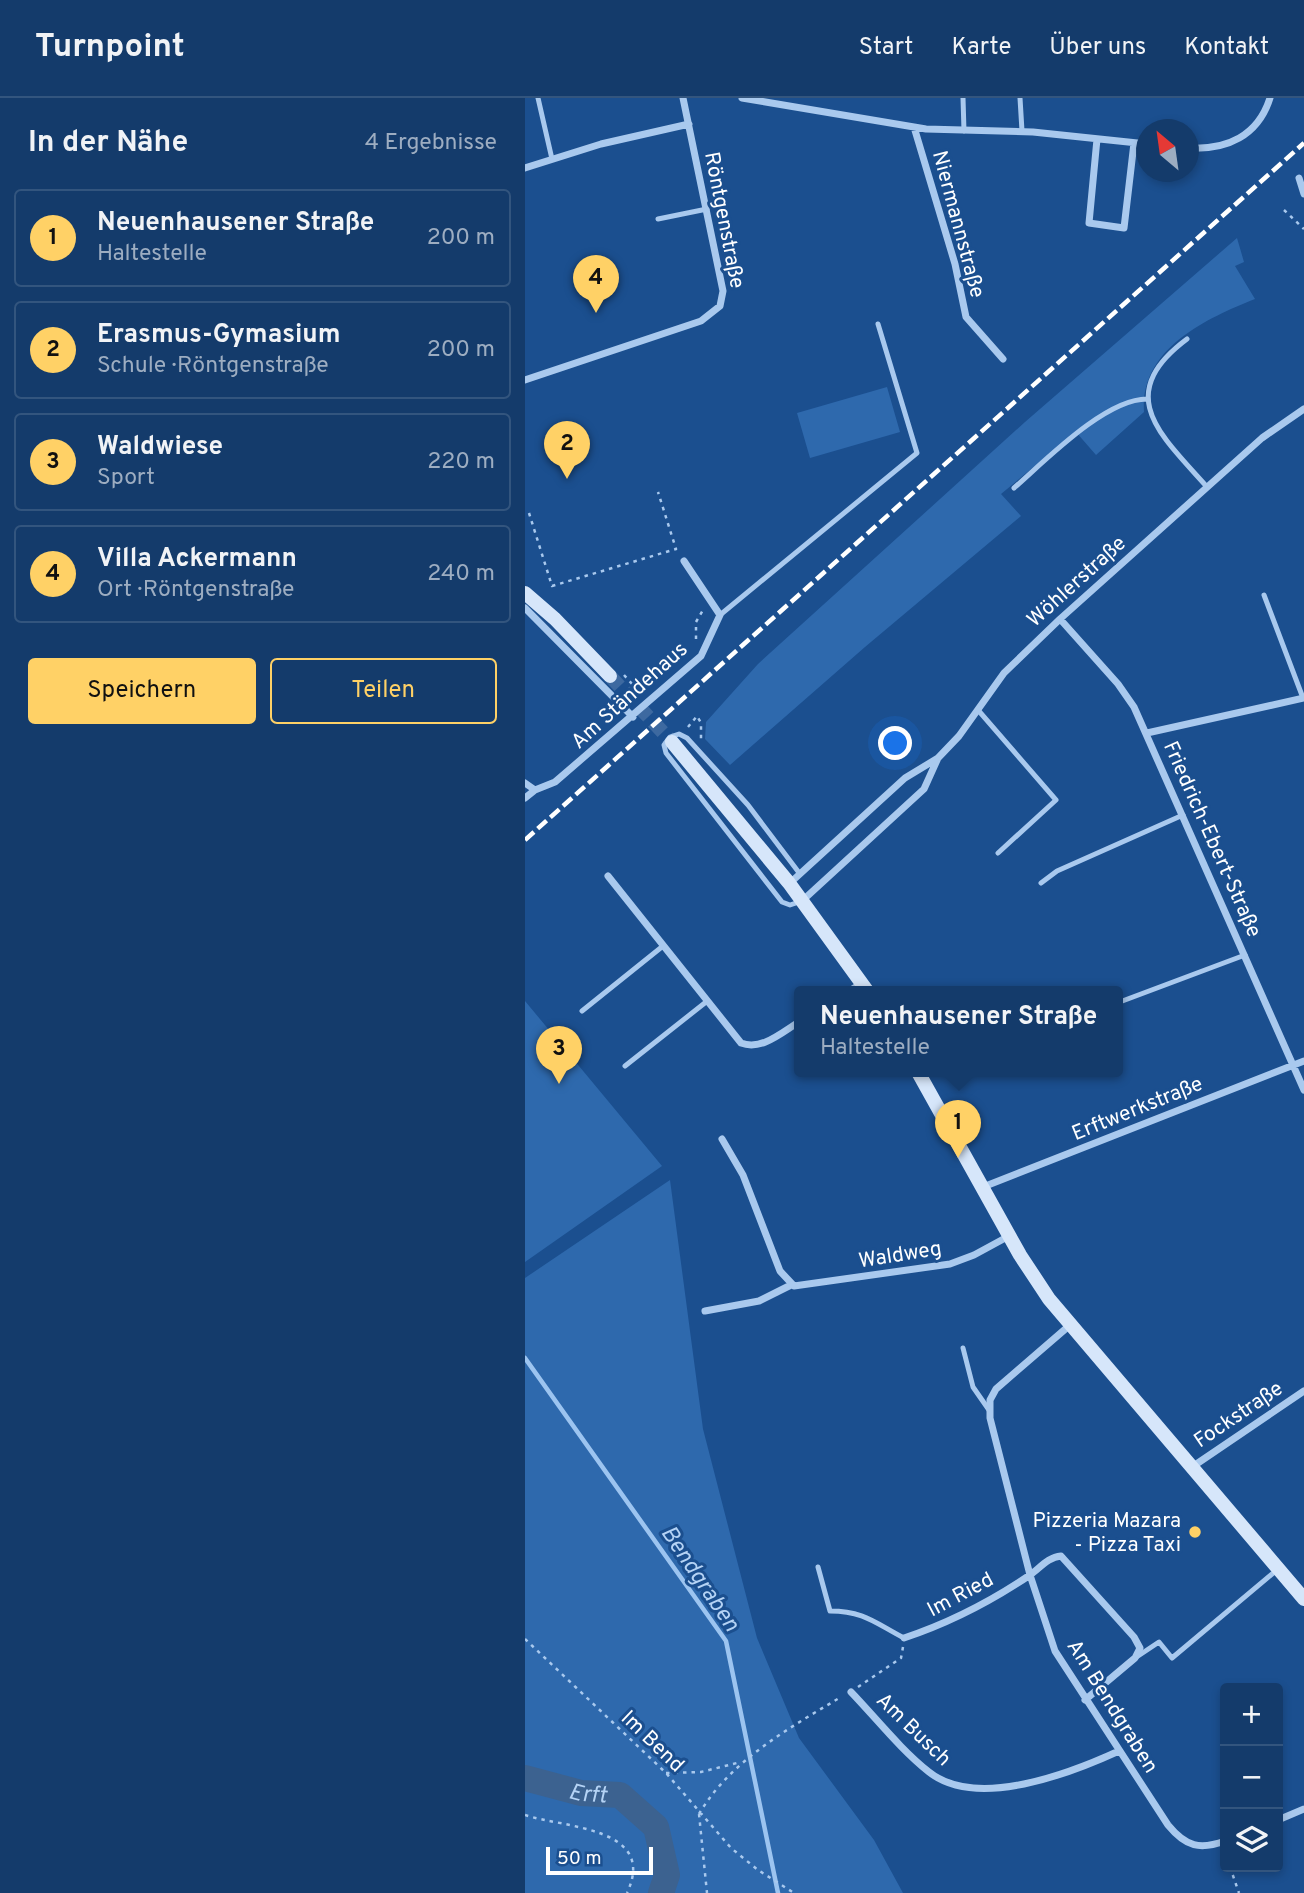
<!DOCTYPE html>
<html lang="de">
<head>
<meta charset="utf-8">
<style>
  :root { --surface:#143b6b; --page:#1d4271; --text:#f1f3f6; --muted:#9dadc1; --line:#33557e; --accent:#ffd166 }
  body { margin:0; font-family:Overpass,sans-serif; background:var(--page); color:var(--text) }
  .controls { position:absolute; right:21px; bottom:21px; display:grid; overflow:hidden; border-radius:7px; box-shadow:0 4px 10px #0003 }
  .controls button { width:63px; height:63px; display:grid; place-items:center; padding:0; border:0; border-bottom:2px solid var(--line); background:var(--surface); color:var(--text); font:35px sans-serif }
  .compass { position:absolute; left:611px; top:21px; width:63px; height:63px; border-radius:50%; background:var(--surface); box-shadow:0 4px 10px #0003; rotate:331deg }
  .scale { position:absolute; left:21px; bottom:18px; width:107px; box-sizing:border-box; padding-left:7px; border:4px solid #fff; border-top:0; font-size:19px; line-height:24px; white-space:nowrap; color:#fff; -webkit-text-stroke:5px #1b4f8f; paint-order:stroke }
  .you { position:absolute; left:371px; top:646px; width:24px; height:24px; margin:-18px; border:5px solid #fff; border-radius:50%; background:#1a73e8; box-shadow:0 0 0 10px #1a73e833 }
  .badge { display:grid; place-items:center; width:46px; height:46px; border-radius:50%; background:var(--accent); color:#111; font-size:23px; font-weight:700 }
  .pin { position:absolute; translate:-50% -58px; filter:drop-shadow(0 2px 4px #0008) }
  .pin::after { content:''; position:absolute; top:37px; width:24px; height:21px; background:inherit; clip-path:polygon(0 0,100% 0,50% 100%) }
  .popup { position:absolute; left:269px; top:888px; width:329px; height:91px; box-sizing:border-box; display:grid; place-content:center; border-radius:7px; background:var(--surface); filter:drop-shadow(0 2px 5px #0005); font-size:23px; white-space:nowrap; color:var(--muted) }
  .popup b { font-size:26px; color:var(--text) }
  .popup::after { content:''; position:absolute; left:50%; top:100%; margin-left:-14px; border:14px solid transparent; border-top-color:var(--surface) }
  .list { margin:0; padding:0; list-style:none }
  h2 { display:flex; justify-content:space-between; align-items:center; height:91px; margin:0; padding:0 28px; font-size:30px }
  h2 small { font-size:23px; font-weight:400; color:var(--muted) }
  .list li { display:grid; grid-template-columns:46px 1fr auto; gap:21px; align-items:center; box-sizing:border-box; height:98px; margin:0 14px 14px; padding:0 14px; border:2px solid var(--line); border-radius:7px }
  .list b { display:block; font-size:26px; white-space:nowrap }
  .list p { margin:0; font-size:23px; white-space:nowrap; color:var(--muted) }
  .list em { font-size:23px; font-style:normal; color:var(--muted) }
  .actions { display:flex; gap:14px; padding:21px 28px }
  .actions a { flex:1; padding:16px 0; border:2px solid var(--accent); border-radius:7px; text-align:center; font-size:24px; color:var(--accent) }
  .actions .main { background:var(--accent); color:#111 }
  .icon { flex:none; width:38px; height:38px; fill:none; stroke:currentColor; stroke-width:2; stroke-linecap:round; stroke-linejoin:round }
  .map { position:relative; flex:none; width:779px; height:1795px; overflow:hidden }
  header { display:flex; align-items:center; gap:42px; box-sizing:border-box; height:98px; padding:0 35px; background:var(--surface); border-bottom:2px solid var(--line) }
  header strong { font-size:33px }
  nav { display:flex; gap:38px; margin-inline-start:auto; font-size:24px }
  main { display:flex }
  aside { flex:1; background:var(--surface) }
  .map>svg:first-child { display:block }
  .green { fill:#2e69ad }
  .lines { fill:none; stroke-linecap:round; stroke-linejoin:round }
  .stream { stroke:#9cc4f0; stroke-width:4.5 }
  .river { stroke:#3c6290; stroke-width:26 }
  .secondary-tunnel { stroke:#3d69a0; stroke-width:14; stroke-dasharray:14 7; stroke-linecap:butt }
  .path { stroke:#a9c9ee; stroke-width:2.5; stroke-dasharray:3.5 5; stroke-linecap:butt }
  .lane { stroke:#a9c9ee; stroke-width:5 }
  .street { stroke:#a9c9ee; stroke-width:7 }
  .secondary { stroke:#d6e6fa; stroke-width:14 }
  .rail { stroke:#fff; stroke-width:4.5; stroke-dasharray:12 5; stroke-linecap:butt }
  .poi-dot { fill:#ffd166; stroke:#1b4f8f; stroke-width:2.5 }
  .labels { text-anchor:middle; stroke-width:6; stroke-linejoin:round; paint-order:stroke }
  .street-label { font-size:21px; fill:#fff; stroke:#1b4f8f }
  .poi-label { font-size:21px; fill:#fff; stroke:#1b4f8f; text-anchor:end }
  .water-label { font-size:23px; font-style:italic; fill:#b5d3f5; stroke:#1b4f8f }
</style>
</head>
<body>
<header>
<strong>Turnpoint</strong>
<nav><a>Start</a><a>Karte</a><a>Über uns</a><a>Kontakt</a></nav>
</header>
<main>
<aside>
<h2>In der Nähe<small>4 Ergebnisse</small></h2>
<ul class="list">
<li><span class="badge">1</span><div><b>Neuenhausener Straße</b><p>Haltestelle</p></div><em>200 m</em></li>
<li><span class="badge">2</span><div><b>Erasmus-Gymasium</b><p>Schule · Röntgenstraße</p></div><em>200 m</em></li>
<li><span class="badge">3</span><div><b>Waldwiese</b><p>Sport</p></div><em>220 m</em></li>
<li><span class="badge">4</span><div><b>Villa Ackermann</b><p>Ort · Röntgenstraße</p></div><em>240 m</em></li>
</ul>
<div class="actions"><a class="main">Speichern</a><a>Teilen</a></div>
</aside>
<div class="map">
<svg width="779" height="1795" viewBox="0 0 779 1795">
  <rect width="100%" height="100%" fill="#1b4f8f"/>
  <!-- green -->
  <path class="green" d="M712 140 719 164 710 168 730 201C680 221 615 251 619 314L571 357 551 334 476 396 496 418 340 549 205 667 180 641 181 624 233 566 500 324Z
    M362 289 375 334 285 360 272 315Z
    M0 903 137 1068 0 1164Z
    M145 1082 178 1331 232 1540 274 1640 349 1742 378 1795H0V1180Z"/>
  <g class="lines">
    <!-- stream -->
    <path class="stream" d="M0 1260 201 1543 253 1795"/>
    <!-- river -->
    <path class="river" id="s1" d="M0 1680 56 1695 95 1697 131 1729 142 1777 136 1795"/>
    <!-- secondary-tunnel -->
    <path class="secondary-tunnel" d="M85 578 147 644"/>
    <!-- path -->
    <path class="path" d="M759 112 779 131
      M4 415 27 488 151 451 133 394
      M171 541V524L178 512
      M99 577 116 596
      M110 587 124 589
      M163 629 172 618 176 625V641
      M0 1541 141 1675 206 1750 233 1772 269 1795
      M333 1589 376 1560 378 1549
      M141 1675 176 1674 212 1665
      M174 1716C205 1663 264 1630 316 1599
      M174 1716 182 1795
      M0 1717C39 1730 133 1729 102 1795
      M705 1769 714 1795"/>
    <!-- lane -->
    <path class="lane" d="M13 0 27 61
      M438 0 439 33
      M495 0 497 33
      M133 121 182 111
      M662 241C587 297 636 337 682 389
      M489 390C520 363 580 301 622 301
      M739 497 778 600
      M195 517 392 355 353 226
      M453 612 531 702 473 755
      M275 776 223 707 162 640 154 636 145 639 139 647 141 655 257 804 265 807 277 803
      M516 785 532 773 658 717
      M592 905 720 857
      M57 913 138 848
      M100 968 181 904
      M438 1250 448 1289 464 1312
      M293 1469 305 1513C339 1513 350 1525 379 1540
      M610 1560 634 1544 647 1560 753 1471"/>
    <!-- street -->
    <path class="street" d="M217 0 401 31 508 34 622 46
      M389 29 430 166 441 219 478 261
      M572 41 564 125 599 130 609 45
      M664 50C702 52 733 38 745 0
      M0 70 76 46 164 26
      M774 80 779 96
      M0 282 176 223 195 208 198 193 158 0
      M0 510 108 619
      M535 521 593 586 609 609 779 992
      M622 635 779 600
      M0 685 10 692
      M0 700 10 692 30 684 176 558 195 517 159 463
      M83 778 216 945C237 953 257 934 274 924
      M265 785 380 680 413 660 434 638 479 575 535 521 737 340 779 311
      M277 803 399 691 413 660
      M323 894 337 885
      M197 1041 218 1077 255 1173 269 1188 425 1166 449 1157 484 1138
      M458 1089 779 963
      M180 1213 234 1203 266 1187
      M545 1227 471 1291 465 1302V1320L505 1477 530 1553 643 1727C661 1749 675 1752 700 1743
      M667 1369 779 1293
      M379 1540C424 1525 465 1504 505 1477 515 1470 523 1459 536 1458L609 1539 615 1550 610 1560 560 1602
      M326 1594C351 1620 376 1652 404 1674 452 1712 546 1675 594 1653
      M753 1722 779 1711"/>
    <!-- secondary -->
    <path class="secondary" d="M0 495 30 521 85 578
      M147 644 264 785 343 894
      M393 974 495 1157 524 1201 779 1501"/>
    <!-- rail -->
    <path class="rail" d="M0 742 779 45"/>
  </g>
  <!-- markers -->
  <circle class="poi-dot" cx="670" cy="1434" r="7"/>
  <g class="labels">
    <!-- street labels -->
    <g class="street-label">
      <text transform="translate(200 122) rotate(79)" y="7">Röntgenstraße</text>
      <text transform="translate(434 126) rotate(75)" y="7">Niermannstraße</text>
      <text transform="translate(551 483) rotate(-42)" y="7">Wöhlerstraße</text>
      <text transform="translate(104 597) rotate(-42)" y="7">Am Ständehaus</text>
      <text transform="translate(688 741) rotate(66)" y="7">Friedrich-Ebert-Straße</text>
      <text transform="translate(612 1010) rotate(-22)" y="7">Erftwerkstraße</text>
      <text transform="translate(375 1156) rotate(-9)" y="7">Waldweg</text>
      <text transform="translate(713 1316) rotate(-34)" y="7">Fockstraße</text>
      <text transform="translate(435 1496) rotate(-28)" y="7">Im Ried</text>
      <text transform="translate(588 1608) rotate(58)" y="7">Am Bendgraben</text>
      <text transform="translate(389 1631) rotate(44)" y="7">Am Busch</text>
      <text transform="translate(128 1643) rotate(44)" y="7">Im Bend</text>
    </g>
    <!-- poi labels -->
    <g class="poi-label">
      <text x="656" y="1429">Pizzeria Mazara<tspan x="656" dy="24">- Pizza Taxi</tspan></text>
    </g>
    <!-- water labels -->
    <g class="water-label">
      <text transform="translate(176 1480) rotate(56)" y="8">Bendgraben</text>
      <text dy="8" stroke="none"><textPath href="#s1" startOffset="65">Erft</textPath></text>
    </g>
  </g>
</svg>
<div class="controls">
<button>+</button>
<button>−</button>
<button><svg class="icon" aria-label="layers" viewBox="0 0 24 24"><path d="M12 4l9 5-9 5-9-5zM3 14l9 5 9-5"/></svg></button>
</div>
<svg class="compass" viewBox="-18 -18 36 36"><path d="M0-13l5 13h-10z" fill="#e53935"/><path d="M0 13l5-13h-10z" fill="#9dadc1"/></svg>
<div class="scale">50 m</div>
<div class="you"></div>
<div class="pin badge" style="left:433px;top:1060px">1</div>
<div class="popup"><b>Neuenhausener Straße</b>Haltestelle</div>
<div class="pin badge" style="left:42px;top:381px">2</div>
<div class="pin badge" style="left:34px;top:986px">3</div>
<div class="pin badge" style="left:71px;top:215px">4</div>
</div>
</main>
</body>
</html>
